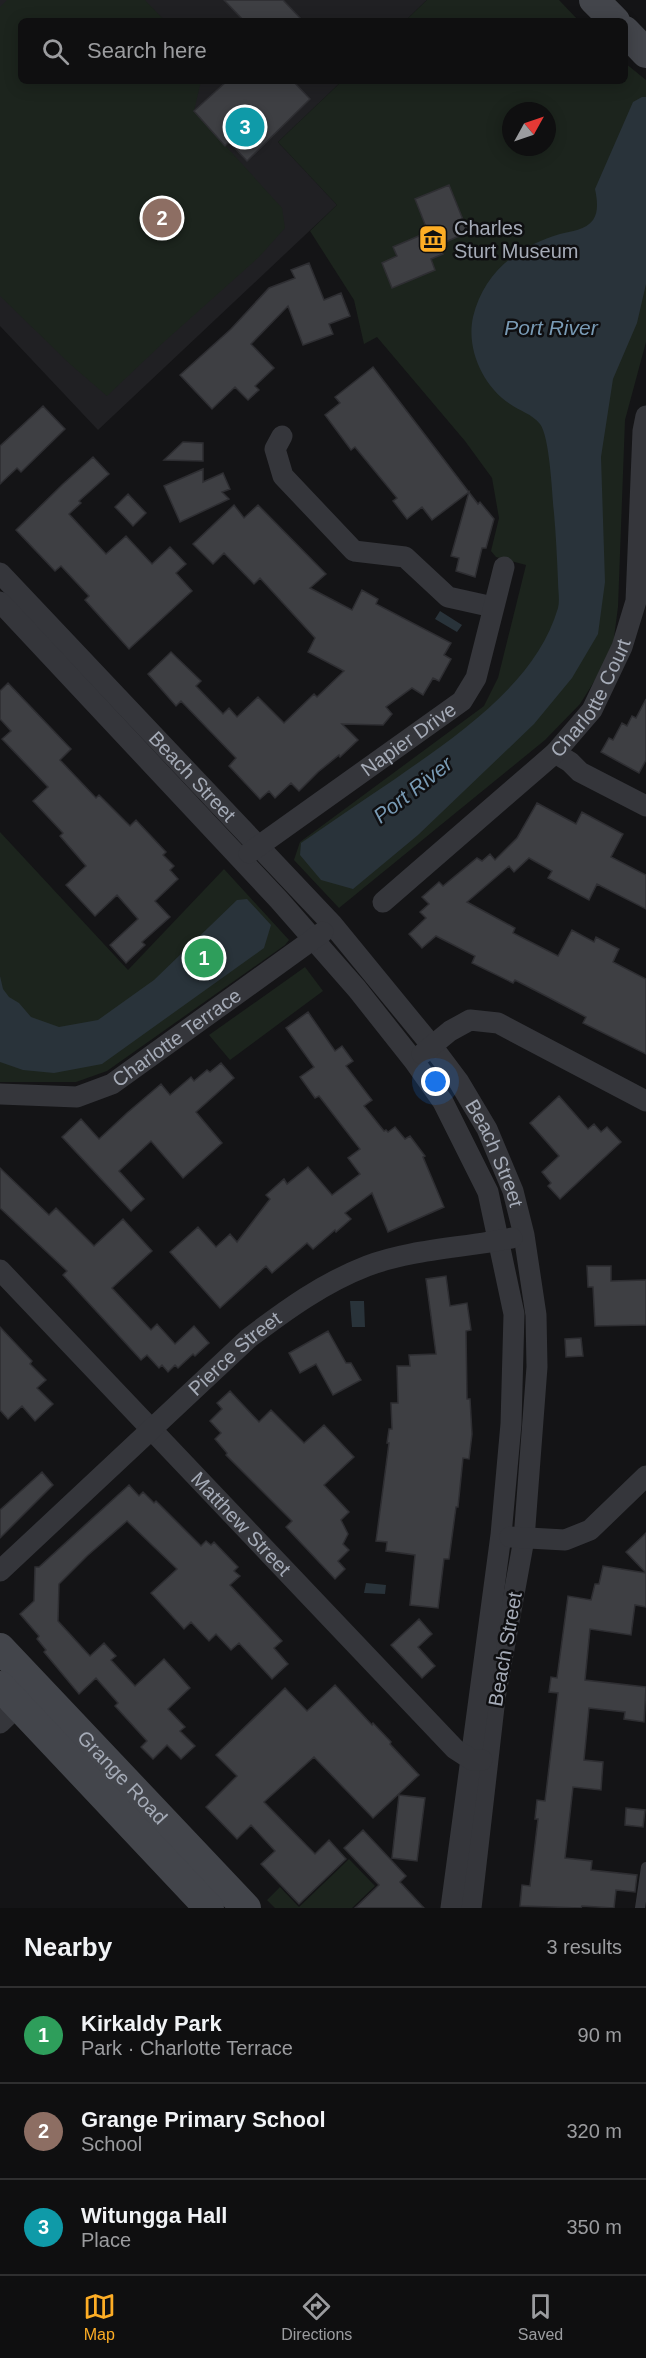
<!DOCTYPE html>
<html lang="en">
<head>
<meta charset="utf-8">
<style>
  :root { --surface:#0f0f10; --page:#181819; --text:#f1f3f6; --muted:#9b9c9f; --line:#2f2f30; --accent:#fdad25 }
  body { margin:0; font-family:Arial,sans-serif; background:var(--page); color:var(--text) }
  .compass { position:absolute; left:502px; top:102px; width:54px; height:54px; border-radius:50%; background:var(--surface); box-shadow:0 3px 15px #0003; rotate:50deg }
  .you { position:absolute; left:436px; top:1082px; width:21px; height:21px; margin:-15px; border:4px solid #fff; border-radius:50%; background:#1a73e8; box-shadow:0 0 0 9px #1a73e833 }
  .badge { display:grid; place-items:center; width:39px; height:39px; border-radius:50%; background:var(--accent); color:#fff; font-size:20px; font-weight:700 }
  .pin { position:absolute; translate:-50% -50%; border:3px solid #fff; box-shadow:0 2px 6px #0006 }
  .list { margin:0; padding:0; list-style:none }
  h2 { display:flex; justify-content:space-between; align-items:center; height:78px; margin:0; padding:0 24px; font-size:26px }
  h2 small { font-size:20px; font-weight:400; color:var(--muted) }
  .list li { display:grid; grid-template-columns:39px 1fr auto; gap:18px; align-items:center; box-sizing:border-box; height:96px; padding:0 24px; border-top:2px solid var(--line) }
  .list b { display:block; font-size:22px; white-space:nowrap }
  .list p { margin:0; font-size:20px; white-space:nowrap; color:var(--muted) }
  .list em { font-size:20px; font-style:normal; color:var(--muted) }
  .icon { flex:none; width:33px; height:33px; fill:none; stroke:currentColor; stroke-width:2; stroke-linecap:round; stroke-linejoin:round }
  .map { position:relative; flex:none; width:646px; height:1908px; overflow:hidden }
  .search { position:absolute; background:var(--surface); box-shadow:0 3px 15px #0003; left:18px; right:18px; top:18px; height:66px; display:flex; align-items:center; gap:15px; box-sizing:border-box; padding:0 21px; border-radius:9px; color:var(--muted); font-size:22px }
  .sheet { height:366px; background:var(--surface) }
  nav { display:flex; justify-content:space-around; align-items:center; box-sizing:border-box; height:84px; border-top:2px solid var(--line); background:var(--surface); font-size:16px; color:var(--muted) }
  nav a { display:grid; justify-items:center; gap:3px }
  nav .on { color:var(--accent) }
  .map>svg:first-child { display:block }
  .built { fill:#202023 }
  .green { fill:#1c241d; fill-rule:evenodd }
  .water { fill:#29333a }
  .building { fill:#3e3f43; stroke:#2e2e32; stroke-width:1.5 }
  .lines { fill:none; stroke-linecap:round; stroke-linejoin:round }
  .lane { stroke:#35363b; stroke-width:10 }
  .street { stroke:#35363b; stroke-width:21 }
  .secondary { stroke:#43454b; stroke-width:30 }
  .labels { text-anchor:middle; stroke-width:5; stroke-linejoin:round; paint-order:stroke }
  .poi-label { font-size:20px; fill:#a5abb7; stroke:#0f0f11; text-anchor:start }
  .street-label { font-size:20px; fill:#a5abb7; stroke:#0f0f11 }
  .water-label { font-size:21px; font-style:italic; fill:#799bb5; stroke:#0f0f11 }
</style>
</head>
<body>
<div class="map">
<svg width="646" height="1908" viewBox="0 0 646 1908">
  <rect width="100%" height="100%" fill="#141416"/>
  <!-- built -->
  <path class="built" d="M0 0H427L405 21H21V81H342L278 142 337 205 98 430 0 326Z"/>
  <!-- green -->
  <path class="green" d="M7 0H145L165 21H21V81H201L194 111 282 208 285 228 259 257 165 341 107 396 71 365 0 296V7Z
    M427 0H559L579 21H405Z
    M625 63 646 80V342L625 420 618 607 612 653 580 704 545 740 339 908 294 860 300 842 484 706 498 678 526 565 496 557 491 551 499 518 492 478 465 441 377 337 364 344 354 300 310 231 337 205 278 142 342 81H625ZM511 111H547V147H511Z
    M0 832 128 970 224 869 289 940 285 945 107 1071 76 1082H0Z
    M305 967 323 991 230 1060 209 1035Z
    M349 1859 375 1886 352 1908H275L267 1900 280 1887 299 1907Z"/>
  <!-- water -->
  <path class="water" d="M642 97H646V284L637 323 613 379 601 457 605 582 598 634 572 678 534 724 418 835 353 889 321 880 300 855 301 843C332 822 363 800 395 779 456 736 536 684 558 608 560 600 558 590 558 581 557 558 556 536 554 513 552 495 550 437 540 424 532 414 520 411 510 404 483 386 466 349 473 317 484 272 517 247 560 234 571 231 586 230 593 220 599 211 597 199 595 189L633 102Z
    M440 611 462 625 457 632 435 619Z
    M247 899 271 925 264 948 102 1064 54 1073 23 1070 0 1062V976L3 989 9 997 19 1003 31 1017 59 1027 98 1020 154 980 237 900Z
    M350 1301H364L365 1327H352Z
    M366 1583 386 1585 385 1594 364 1593Z"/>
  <!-- building -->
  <path class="building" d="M224 0H283L303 21H244Z
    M227 81H293L310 99 247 161 229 142 225 146 194 111Z
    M449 185 468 232 439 245 443 254 431 259 435 270 392 288 382 263 397 256 393 247 428 232 415 199Z
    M309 263 324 300 341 293 350 316 329 324 333 334 303 345 288 306 251 344 274 368 255 386 259 390 248 400 235 387 212 409 180 375 231 329 269 288 295 278 291 270Z
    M373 367 478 504 480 502 494 519 486 548H482L475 577 456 571 459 558 451 556 469 492 432 520 422 507 407 519 393 501 397 498 355 447 351 450 325 415 340 403 335 397Z
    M43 406 65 429 21 472 17 468 0 484V446Z
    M183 442 203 443V461L164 460Z
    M93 457 109 474 79 501 81 503 69 514 106 554 126 536 152 564 170 547 186 564 176 573 192 591 129 649 85 600 89 596 61 566 55 571 16 530 63 484Z
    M203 469V482L223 473 230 489 222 492 229 499 180 522 164 486Z
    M128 494 146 513 133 526 115 507Z
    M234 505 244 518 258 505 326 574 310 588 352 610 362 590 378 599 376 604 451 643 444 655 451 659 439 681 433 678 423 695 412 688 386 707 392 714 383 725 342 724 358 740 340 757 339 755 318 772 299 791 291 783 275 798 269 791 260 799 229 766 236 758 181 701 176 706 148 674 171 652 201 681 196 686 223 714 229 708 237 717 258 697 284 723 314 694 317 697 344 671 308 652 315 638 260 578 254 584 224 553 213 564 193 544Z
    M8 683 71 749 60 760 96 798 99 795 130 826 136 820 166 852 163 855 174 866 170 870 178 879 155 901 170 917 142 942 145 945 126 963 110 945 138 919 117 895 95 916 66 885 86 866 60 836 63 833 33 801 48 787 2 739 11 731 0 719V691Z
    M646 699V760L639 773 601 752 609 738 613 740 622 723 627 726 632 716 636 718Z
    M537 803 576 824 582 812 623 834 611 857 646 875V909L597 884 589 900 548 878 552 871 529 858 514 872 509 866 467 902 515 928 513 933 558 956 572 930 594 942 596 937 619 949 613 962 646 979V1054L583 1023 586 1017 546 996 515 980 513 983 472 963 475 956 436 936 422 948 409 934 426 918 420 912 429 904 422 897 439 882 443 886 477 858 482 861 490 854 495 860 517 838Z
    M308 1012 335 1051 342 1046 353 1061 346 1066 372 1100 364 1106 384 1131 386 1130 388 1132 395 1127 405 1139 410 1136 425 1156 423 1157 444 1207 388 1232 372 1193 345 1213 351 1219 336 1232 335 1230 313 1249 307 1243 272 1273 266 1266 220 1308 170 1252 198 1227 216 1247 230 1234 237 1242 270 1199 266 1195 284 1179 287 1184 308 1167 332 1195 360 1174 348 1158 360 1149 319 1096 315 1098 300 1077 314 1067 286 1028Z
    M221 1063 234 1078 196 1112 222 1143 183 1178 151 1141 119 1171 144 1199 131 1211 62 1137 81 1119 99 1139 127 1113 161 1084 170 1095 191 1077 194 1081 207 1070 210 1072Z
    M559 1096 588 1129 594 1124 601 1132 607 1127 621 1142 560 1199 548 1186 551 1183 542 1172 559 1156 530 1123Z
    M0 1168 49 1215 56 1208 94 1246 123 1219 152 1251 112 1288 151 1330 157 1324 175 1344 194 1326 209 1343 195 1356 193 1354 178 1368 175 1365 168 1372 162 1365 159 1368 147 1355 141 1360 63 1275 67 1271 0 1208Z
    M587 1266H611V1281L646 1280V1325L595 1326 593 1287H588Z
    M446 1276 450 1306 467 1303 471 1330 466 1331 467 1399H470L472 1434 469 1459 463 1458 458 1507H456L449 1559H444L438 1608 410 1605 415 1555 386 1551 387 1542 376 1541 389 1443H387L389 1429H392L391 1403H398L397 1366H410L409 1355 436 1354 426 1279Z
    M0 1327 32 1361 30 1364 46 1380 37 1388 53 1404 35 1421 22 1406 8 1419 0 1410Z
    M328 1331 346 1363H351L361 1380 333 1395 316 1364 300 1373 289 1353Z
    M581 1338 583 1356 566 1357 565 1339Z
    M230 1391 259 1422 271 1410 304 1443 324 1425 354 1457 324 1485 349 1512 341 1520 348 1534 343 1544 349 1550 338 1561 345 1569 335 1579 286 1527 292 1521 226 1455 227 1453 215 1439 221 1433 210 1421 222 1409 217 1403Z
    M42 1472 53 1485 0 1538V1510Z
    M129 1485 139 1496 143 1492 154 1503 156 1501 201 1546 206 1541 211 1545 214 1542 238 1567 234 1571 240 1576 230 1585 282 1641 274 1648 288 1664 272 1679 239 1643 231 1650 216 1634 209 1641 191 1622 184 1629 151 1593 177 1569 127 1521 87 1556 59 1584 58 1621 90 1656 104 1643 116 1656 111 1660 135 1686 164 1659 176 1672 190 1688 168 1709 185 1727 180 1731 195 1746 181 1759 167 1745 153 1759 141 1747 147 1741 115 1706 118 1703 96 1678 79 1694 44 1652 46 1650 37 1639 39 1636 20 1614 34 1601 35 1567H39Z
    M646 1533V1573L626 1552Z
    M603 1566 646 1573V1607L635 1605 631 1635 590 1629 585 1680 646 1687 644 1722 624 1719 625 1712 589 1708 584 1760 603 1762 601 1790 573 1787 565 1858 592 1861 591 1870 637 1875 635 1892 616 1890 614 1908 582 1906 581 1908 520 1906 522 1885 530 1886 538 1819H535L537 1800 545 1801 558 1693 549 1692 551 1677 557 1678 568 1596 591 1600 595 1584H599Z
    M419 1619 432 1634 418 1647 435 1666 422 1678 391 1645Z
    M335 1685 372 1725 373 1723 391 1742 390 1744 419 1775 373 1818 314 1757 264 1802 315 1854 329 1840 346 1859 299 1904 261 1864 275 1851 251 1825 237 1839 206 1807 237 1776 216 1755 285 1688 307 1711Z
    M399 1795 425 1798 417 1861 392 1858Z
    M626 1808 645 1810 643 1827 625 1825Z
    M363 1830 406 1876 400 1882 424 1908H355L379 1885 344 1848Z"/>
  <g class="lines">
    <!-- lane -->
    <path class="lane" d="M640 1908 646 1867"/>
    <!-- street -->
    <g class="street">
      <path d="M282 436 275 449 283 476 354 551 405 557 448 597 493 607"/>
      <path id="s1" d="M0 573 332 924 432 1046 459 1082 487 1129 513 1191 524 1235 536 1315 537 1367 524 1539 495 1698 471 1908"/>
      <path d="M0 602 279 900 357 989 414 1061 443 1102 488 1192 514 1314 511 1424 501 1535 451 1908"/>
      <path d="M555 753 570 762 580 772 646 806"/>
      <path id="s2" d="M249 853 462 701 476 678 504 567"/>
      <path id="s3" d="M383 902 555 753 592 710 622 647 636 601 643 431 646 416"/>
      <path d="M422 1054 450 1031 470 1020 498 1023 646 1101"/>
      <path id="s4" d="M0 1094 77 1097 112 1084 323 932"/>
      <path id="s5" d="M0 1270 455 1749 472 1760H482"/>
      <path d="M510 1537 565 1540 590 1530 646 1476"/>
      <path id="s6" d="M0 1571 249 1338C286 1310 323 1283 367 1266 412 1249 464 1248 512 1238"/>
      <path d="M0 1723 28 1696"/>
    </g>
    <!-- secondary -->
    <g class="secondary">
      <path d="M594 0 615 21"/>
      <path d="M625 31 646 53"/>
      <path id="s7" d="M0 1648 246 1908"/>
      <path d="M0 1686 209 1908"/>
    </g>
  </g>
  <!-- icons -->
  <defs>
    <g id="museum-square" transform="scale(1.5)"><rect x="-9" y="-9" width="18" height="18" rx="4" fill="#fdad25" stroke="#0f0f11"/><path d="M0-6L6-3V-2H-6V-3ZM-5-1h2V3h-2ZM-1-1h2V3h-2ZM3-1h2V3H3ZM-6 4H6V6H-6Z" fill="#111"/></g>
  </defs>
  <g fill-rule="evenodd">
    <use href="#museum-square" x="433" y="239"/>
  </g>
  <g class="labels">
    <!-- poi labels -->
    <g class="poi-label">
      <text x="454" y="235">Charles<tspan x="454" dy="23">Sturt Museum</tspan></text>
    </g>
    <!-- street labels -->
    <g class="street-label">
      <text dy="7" stroke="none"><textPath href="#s3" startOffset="294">Charlotte Court</textPath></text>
      <text dy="7" stroke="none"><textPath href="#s2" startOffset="196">Napier Drive</textPath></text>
      <text dy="7" stroke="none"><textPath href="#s1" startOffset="280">Beach Street</textPath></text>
      <text dy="7" stroke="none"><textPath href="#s4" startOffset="194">Charlotte Terrace</textPath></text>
      <text dy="7" stroke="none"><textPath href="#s1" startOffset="766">Beach Street</textPath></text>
      <text dy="7" stroke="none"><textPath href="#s6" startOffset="320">Pierce Street</textPath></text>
      <text dy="7" stroke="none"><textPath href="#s5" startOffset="350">Matthew Street</textPath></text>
      <text transform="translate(505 1649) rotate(-80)" y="7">Beach Street</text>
      <text dy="7" stroke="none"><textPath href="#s7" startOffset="178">Grange Road</textPath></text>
    </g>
    <!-- water labels -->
    <g class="water-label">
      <text x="551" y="335">Port River</text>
      <text transform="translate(413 790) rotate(-38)" y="7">Port River</text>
    </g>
  </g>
</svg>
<svg class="compass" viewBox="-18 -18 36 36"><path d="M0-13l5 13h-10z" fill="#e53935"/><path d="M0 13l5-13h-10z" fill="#9b9c9f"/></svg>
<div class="you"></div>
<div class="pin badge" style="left:204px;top:958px;background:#2e9e5b">1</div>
<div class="pin badge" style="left:162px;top:218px;background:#8d6e63">2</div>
<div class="pin badge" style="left:245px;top:127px;background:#0f9aa8">3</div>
<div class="search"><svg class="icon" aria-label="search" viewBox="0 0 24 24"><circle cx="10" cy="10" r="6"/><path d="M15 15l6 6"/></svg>Search here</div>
</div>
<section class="sheet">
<h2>Nearby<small>3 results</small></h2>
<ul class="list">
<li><span class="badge" style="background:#2e9e5b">1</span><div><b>Kirkaldy Park</b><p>Park · Charlotte Terrace</p></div><em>90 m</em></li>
<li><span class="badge" style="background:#8d6e63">2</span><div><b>Grange Primary School</b><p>School</p></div><em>320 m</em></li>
<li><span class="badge" style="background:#0f9aa8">3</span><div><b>Witungga Hall</b><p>Place</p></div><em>350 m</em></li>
</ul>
</section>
<nav>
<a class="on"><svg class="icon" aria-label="map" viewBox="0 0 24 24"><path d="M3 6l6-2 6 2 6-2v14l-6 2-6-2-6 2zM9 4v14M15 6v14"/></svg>Map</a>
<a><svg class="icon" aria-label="directions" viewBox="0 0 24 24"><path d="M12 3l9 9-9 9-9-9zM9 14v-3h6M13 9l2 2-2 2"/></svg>Directions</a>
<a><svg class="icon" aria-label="saved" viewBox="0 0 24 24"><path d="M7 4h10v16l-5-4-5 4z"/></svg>Saved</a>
</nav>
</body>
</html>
